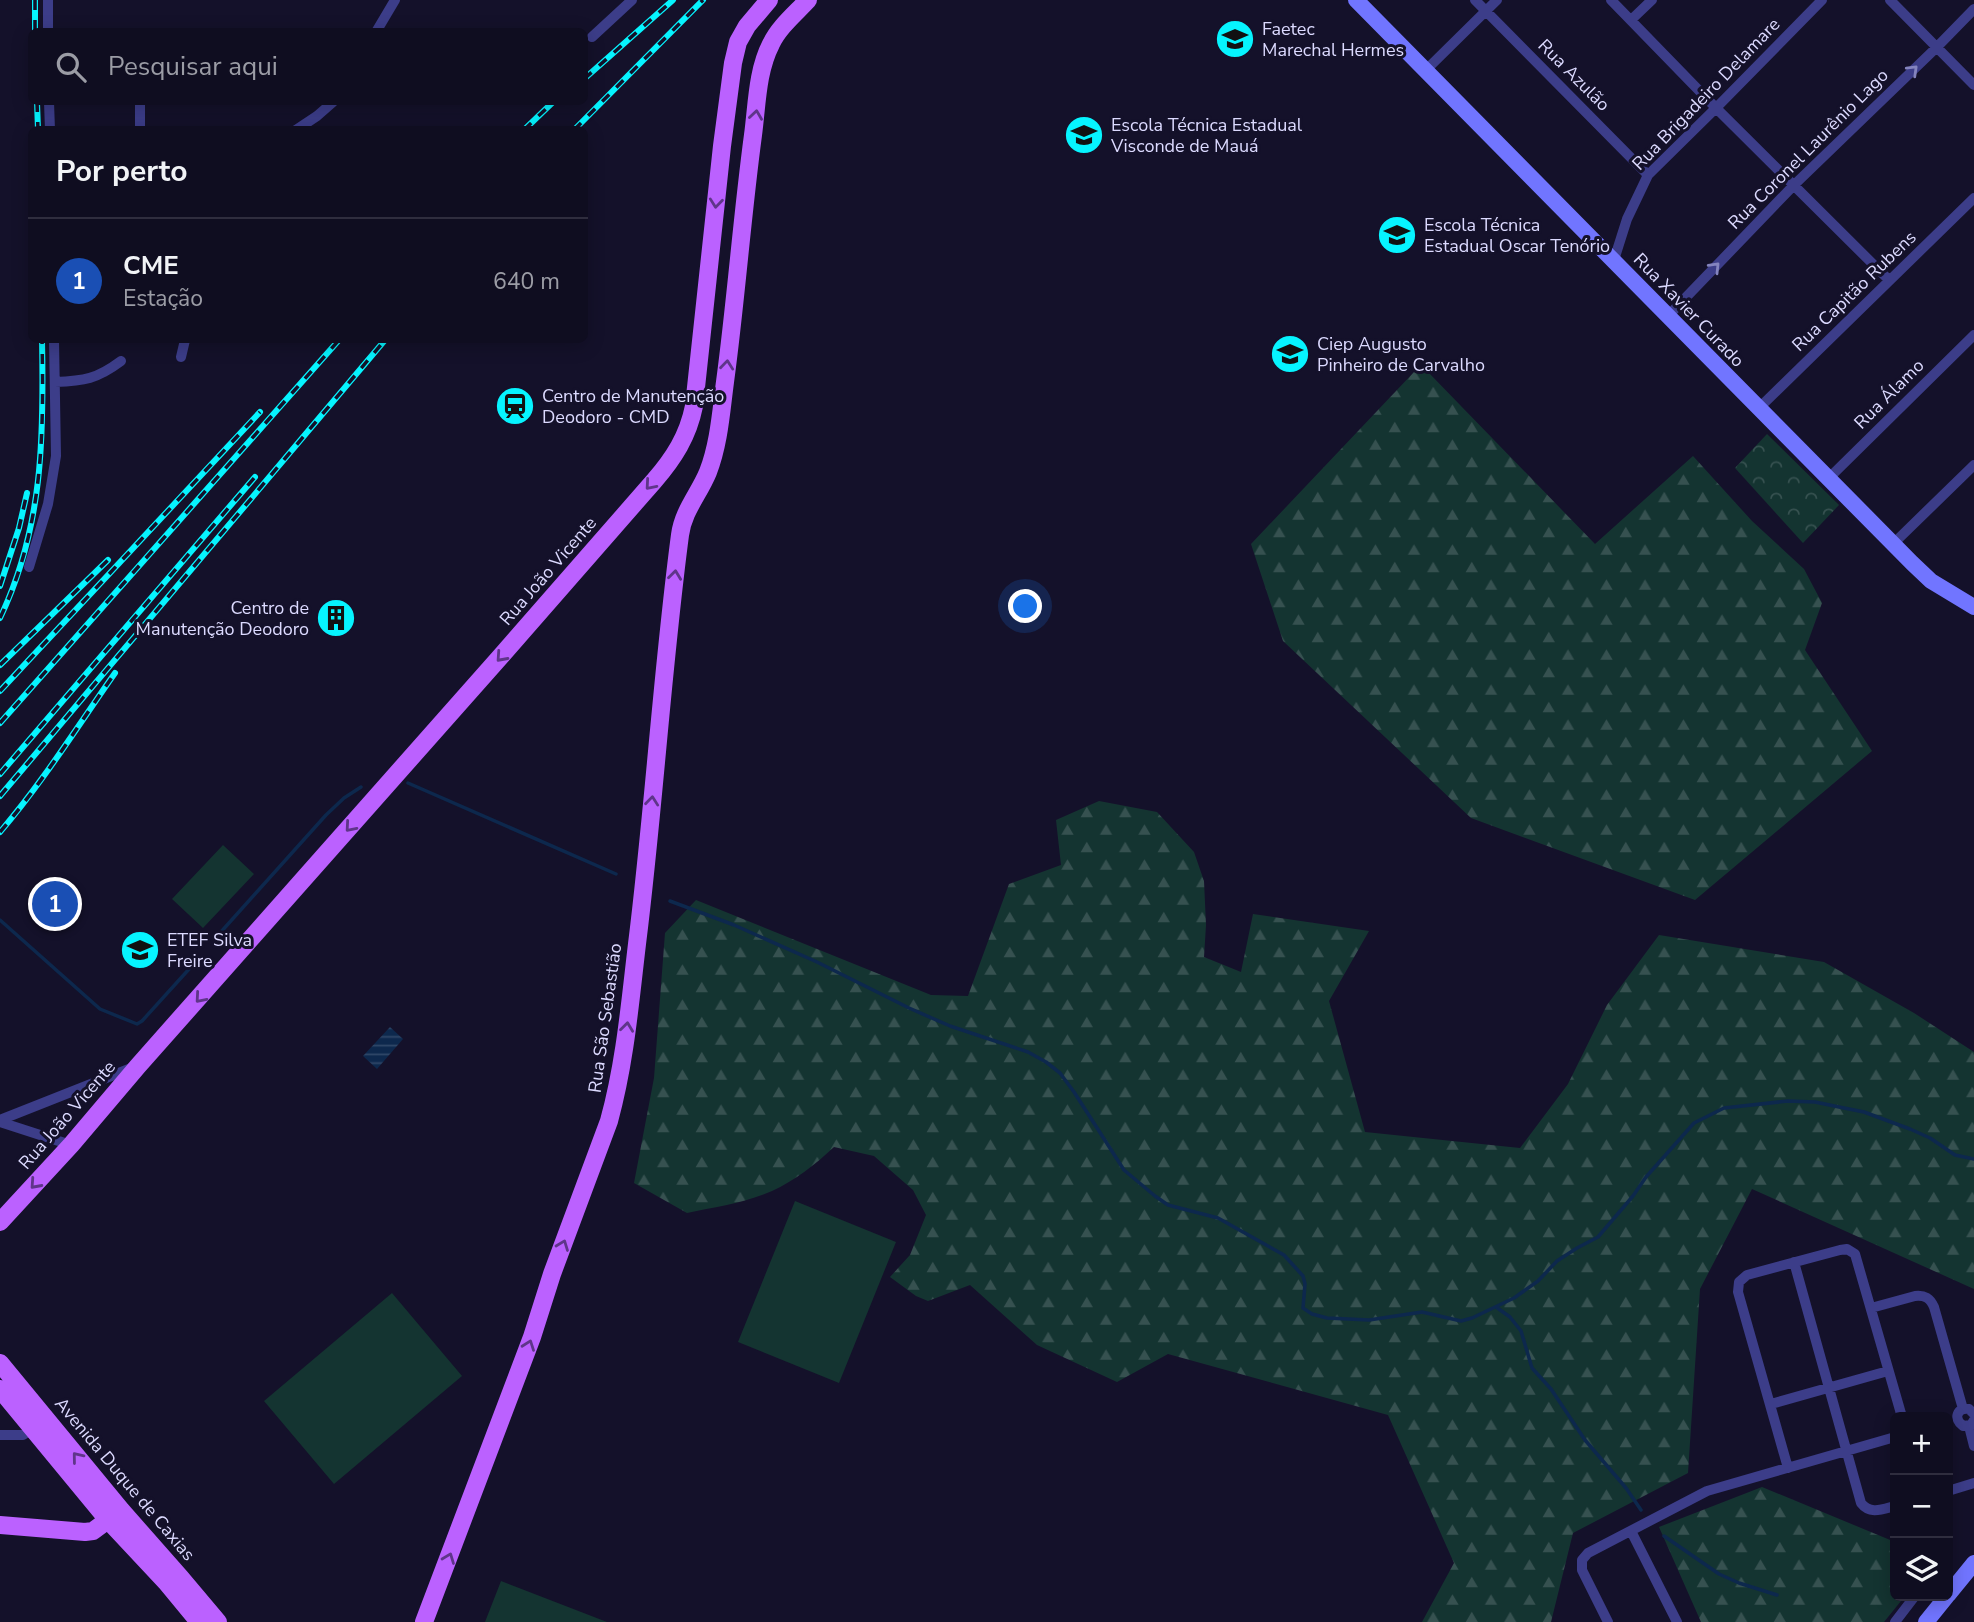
<!DOCTYPE html>
<html lang="pt">
<head>
<meta charset="utf-8">
<style>
  :root { --surface:#0f0d20; --page:#1d1b2d; --text:#f1f3f6; --muted:#9b9ca5; --line:#2f2d3e; --accent:#0f766e }
  body { margin:0; font-family:"Nunito Sans",sans-serif; background:var(--page); color:var(--text) }
  .controls { position:absolute; right:21px; bottom:21px; display:grid; overflow:hidden; border-radius:10px; box-shadow:0 4px 18px #0003 }
  .controls button { width:63px; height:63px; display:grid; place-items:center; padding:0; border:0; border-bottom:2px solid var(--line); background:var(--surface); color:var(--text); font:35px sans-serif }
  .you { position:absolute; left:1026px; top:607px; width:24px; height:24px; margin:-18px; border:5px solid #fff; border-radius:50%; background:#1a73e8; box-shadow:0 0 0 10px #1a73e833 }
  .badge { display:grid; place-items:center; width:46px; height:46px; border-radius:50%; background:var(--accent); color:#fff; font-size:23px; font-weight:700 }
  .pin { position:absolute; translate:-50% -50%; border:4px solid #fff; box-shadow:0 2px 7px #0006 }
  .list { margin:0; padding:0; list-style:none }
  h2 { display:flex; justify-content:space-between; align-items:center; height:91px; margin:0; padding:0 28px; font-size:30px }
  h2 small { font-size:23px; font-weight:400; color:var(--muted) }
  .list li { display:grid; grid-template-columns:46px 1fr auto; gap:21px; align-items:center; box-sizing:border-box; height:126px; padding:0 28px; border-top:2px solid var(--line) }
  .list b { display:block; font-size:26px; white-space:nowrap }
  .list p { margin:0; font-size:23px; white-space:nowrap; color:var(--muted) }
  .list em { font-size:23px; font-style:normal; color:var(--muted) }
  .icon { flex:none; width:38px; height:38px; fill:none; stroke:currentColor; stroke-width:2; stroke-linecap:round; stroke-linejoin:round }
  .map { position:relative; flex:none; width:1974px; height:1622px; overflow:hidden }
  .search { position:absolute; background:var(--surface); box-shadow:0 4px 18px #0003; left:28px; top:28px; width:560px; height:77px; display:flex; align-items:center; gap:18px; box-sizing:border-box; padding:0 24px; border-radius:10px; color:var(--muted); font-size:26px }
  .panel { position:absolute; background:var(--surface); box-shadow:0 4px 18px #0003; left:28px; top:126px; width:560px; height:217px; border-radius:10px }
  .map>svg:first-child { display:block }
  .forest { fill:url(#forest-firs) }
  .park { fill:url(#park-crowns) }
  .garden { fill:#143431 }
  .water { fill:url(#water-rules) }
  .lines { fill:none; stroke-linecap:round; stroke-linejoin:round }
  .stream { stroke:#0d284d; stroke-width:3.5 }
  .street { stroke:#3c3d89; stroke-width:10 }
  .secondary { stroke:#7175ff; stroke-width:16 }
  .primary { stroke:#bb61ff; stroke-width:18 }
  .rail-casing { stroke:#06f4ff; stroke-width:6 }
  .rail { stroke:#14112a; stroke-width:3.5; stroke-dasharray:10; stroke-linecap:butt }
  .oneway { stroke:#8484be }
  .oneway2 { stroke:#5f358a }
  .labels { text-anchor:middle; stroke-width:6; stroke-linejoin:round; paint-order:stroke }
  .poi-label { font-size:18px; fill:#dcdaff; stroke:#14112a; text-anchor:start }
  .street-label { font-size:18px; fill:#dcdaff; stroke:#14112a }
</style>
</head>
<body>
<div class="map">
<svg width="1974" height="1622" viewBox="0 0 1974 1622">
  <defs>
    <pattern id="forest-firs" width="22" height="20" patternUnits="userSpaceOnUse" patternTransform="scale(1.75)"><rect width="22" height="20" fill="#143431"/><path d="M5 1l3.5 6h-7zM16 11l3.5 6h-7z" fill="#365150"/></pattern>
    <pattern id="park-crowns" width="20" height="18" patternUnits="userSpaceOnUse" patternTransform="scale(1.75)"><rect width="20" height="18" fill="#143431"/><path d="M2 6a3 3 0 1 1 6 0M12 15a3 3 0 1 1 6 0" fill="none" stroke="#365150"/></pattern>
    <pattern id="water-rules" width="6" height="5" patternUnits="userSpaceOnUse" patternTransform="scale(1.75)"><rect width="6" height="5" fill="#0d284d"/><path d="M0 2.5h6" fill="none" stroke="#304768"/></pattern>
  </defs>
  <rect width="100%" height="100%" fill="#14112a"/>
  <!-- forest -->
  <path class="forest" d="M1414 372H1428L1595 544 1693 456 1752 521 1804 569 1822 603 1805 650 1872 751 1695 900 1471 818 1283 641 1251 544Z
    M1099 801 1157 812 1194 852 1204 881 1206 925 1204 957 1241 972 1253 914 1369 931 1329 1001 1365 1132 1520 1148 1568 1084 1607 1005 1659 935 1824 962 1914 1013 1974 1052V1289L1752 1189 1700 1289 1688 1473 1573 1533 1551 1622H1422L1454 1563 1388 1415 1168 1354 1117 1382 1037 1345 970 1285 928 1301 916 1296 890 1277 910 1255 926 1215 913 1190 874 1156 834 1147C816 1164 794 1181 772 1191 745 1203 715 1207 687 1213L634 1183 654 1078 665 933 696 900 931 995 968 996 1009 884 1061 865 1056 820Z
    M1762 1487 1895 1542V1596H1905L1884 1622H1701L1659 1527Z"/>
  <!-- park -->
  <path class="park" d="M1767 434 1839 505 1803 543 1735 468Z"/>
  <!-- garden -->
  <path class="garden" d="M223 845 254 874 203 928 172 899Z
    M795 1201 896 1242 839 1383 738 1342Z
    M392 1293 462 1376 334 1484 264 1401Z
    M501 1581 607 1622H485Z"/>
  <!-- water -->
  <path class="water" d="M390 1027 403 1039 377 1069 363 1056Z"/>
  <g class="lines">
    <!-- stream -->
    <path class="stream" d="M408 783 616 874
      M670 901 734 925 817 962 909 1008 950 1026 1028 1052 1046 1062 1060 1073 1074 1092 1124 1170 1155 1196 1168 1205 1218 1218 1284 1255 1303 1276 1305 1284 1303 1308 1312 1314 1327 1318 1369 1320 1422 1312 1461 1321 1472 1318 1514 1298 1538 1281 1557 1261 1577 1248 1598 1237 1633 1196 1646 1177 1694 1123 1724 1108 1788 1101 1815 1102 1844 1108 1864 1112 1910 1129 1930 1138 1955 1155 1974 1159
      M0 920 100 1009 137 1024 142 1021 190 968
      M220 933 326 815 344 798 361 787
      M1496 1307 1510 1317 1521 1331 1532 1368 1551 1389 1585 1440 1626 1488 1641 1510
      M1664 1536 1719 1574 1739 1583 1777 1595"/>
    <!-- street -->
    <path class="street" d="M48 0V32
      M1475 0 1648 175
      M1611 0 1716 108 1889 280
      M1890 0 1974 85
      M1631 20 1652 0
      M376 32 395 0
      M592 37 632 0
      M1426 70 1497 0
      M49 102 50 130
      M140 102V130
      M296 130 317 116 333 102
      M1614 260 1627 219 1648 175 1716 108 1822 0
      M1668 316 1794 185 1936 48 1974 9
      M181 357 185 340
      M55 382C84 381 97 379 121 361
      M1758 409 1974 198
      M1829 478 1974 335
      M1893 544 1974 465
      M29 567 48 504 56 456 54 340
      M0 1120 134 1067
      M0 1122 71 1145
      M1794 1262 1861 1503C1870 1515 1883 1509 1895 1506
      M1871 1308 1915 1296C1925 1295 1930 1298 1934 1307L1963 1409
      M1771 1404 1888 1371
      M1974 1414 1969 1409C1957 1407 1953 1419 1963 1426L1971 1425 1974 1420
      M1969 1426 1974 1446
      M0 1435H23L37 1427
      M1788 1468 1738 1292 1739 1282 1747 1275 1840 1250 1847 1249 1855 1254 1902 1417
      M1948 1491 1974 1483
      M1631 1531 1677 1622
      M1608 1622 1582 1570V1560L1588 1553 1707 1491 1895 1437
      M1895 1622 1915 1596"/>
    <!-- secondary -->
    <path class="secondary" d="M1356 0 1912 563 1931 581 1974 607
      M1948 1595 1974 1563
      M1926 1622 1947 1596"/>
    <!-- primary -->
    <path class="primary" d="M0 1222 71 1145 138 1066 501 656 654 481C674 458 688 436 694 406L722 146 733 63 738 42 747 26 769 0
      M0 1363 121 1510 180 1577 218 1622
      M0 1389 108 1520 166 1582 199 1622
      M0 1525 85 1532 93 1531 116 1514
      M424 1622 532 1337 552 1274 609 1121C625 1063 630 1003 637 944 654 808 662 671 680 535 683 511 699 494 708 472 719 444 721 412 725 382 736 300 742 217 753 135 757 105 757 71 771 44 779 27 795 14 808 0"/>
    <!-- rail casing -->
    <g class="rail-casing">
      <path id="rail" d="M35 0V32
        M584 79 673 0
        M37 102 38 130
        M524 130 553 102
        M574 130 703 0
        M0 586 19 528 27 493
        M0 618C43 528 44 437 42 340
        M0 665 108 560
        M0 691 260 412
        M0 723 339 340
        M0 774 255 477
        M0 796 385 340
        M0 832C43 782 77 727 115 673"/>
    </g>
    <!-- rail -->
    <use href="#rail" class="rail"/>
  </g>
  <!-- one-way arrows -->
  <defs><path id="oneway-chevron" d="M-2-3.5L2.5 0L-2 3.5" fill="none" stroke-width="1.6" stroke-linecap="round" stroke-linejoin="round" transform="scale(1.75)"/></defs>
  <g class="oneway">
    <use href="#oneway-chevron" transform="translate(1913 70) rotate(-44)"/>
    <use href="#oneway-chevron" transform="translate(1715 267) rotate(-46)"/>
  </g>
  <g class="oneway2">
    <use href="#oneway-chevron" transform="translate(756 115) rotate(-82)"/>
    <use href="#oneway-chevron" transform="translate(716 203) rotate(96)"/>
    <use href="#oneway-chevron" transform="translate(727 365) rotate(-84)"/>
    <use href="#oneway-chevron" transform="translate(650 485) rotate(131)"/>
    <use href="#oneway-chevron" transform="translate(675 575) rotate(-83)"/>
    <use href="#oneway-chevron" transform="translate(501 657) rotate(132)"/>
    <use href="#oneway-chevron" transform="translate(652 801) rotate(-84)"/>
    <use href="#oneway-chevron" transform="translate(350 827) rotate(131)"/>
    <use href="#oneway-chevron" transform="translate(200 998) rotate(131)"/>
    <use href="#oneway-chevron" transform="translate(627 1027) rotate(-83)"/>
    <use href="#oneway-chevron" transform="translate(35 1184) rotate(132)"/>
    <use href="#oneway-chevron" transform="translate(563 1245) rotate(-69)"/>
    <use href="#oneway-chevron" transform="translate(529 1345) rotate(-70)"/>
    <use href="#oneway-chevron" transform="translate(77 1457) rotate(-129)"/>
    <use href="#oneway-chevron" transform="translate(449 1558) rotate(-69)"/>
  </g>
  <!-- icons -->
  <defs>
    <g id="school-disc" transform="scale(2.0125)"><circle r="9.5" fill="#06f4ff" stroke="#14112a"/><path d="M0-5L7-2L0 1L-7-2ZM-4 1L0 2.5L4 1V4Q0 6-4 4Z" fill="#111"/></g>
    <g id="university-disc" transform="scale(2.0125)"><circle r="9.5" fill="#06f4ff" stroke="#14112a"/><path d="M0-5L7-2L0 1L-7-2ZM-4 1L0 2.5L4 1V4Q0 6-4 4Z" fill="#111"/></g>
    <g id="station-disc" transform="scale(2.0125)"><circle r="9.5" fill="#06f4ff" stroke="#14112a"/><path d="M-3-6H3Q5-6 5-4V2Q5 4 3 4L4.5 6H3L1.5 4h-3L-3 6H-4.5L-3 4Q-5 4-5 2V-4Q-5-6-3-6ZM-3.5-4v3h7v-3ZM-3.5 1v1.5H-2V1ZM2 1v1.5H3.5V1Z" fill="#111"/></g>
    <g id="building-disc" transform="scale(2.0125)"><circle r="9.5" fill="#06f4ff" stroke="#14112a"/><path d="M-4-6H4V6H1V3H-1V6H-4ZM-2.5-4.3h1.7v1.8h-1.7ZM.8-4.3h1.7v1.8H.8ZM-2.5-1h1.7V.8h-1.7ZM.8-1h1.7V.8H.8Z" fill="#111"/></g>
  </defs>
  <g fill-rule="evenodd">
    <use href="#school-disc" x="1235" y="39"/>
    <use href="#university-disc" x="1084" y="135"/>
    <use href="#university-disc" x="1397" y="235"/>
    <use href="#school-disc" x="1290" y="354"/>
    <use href="#station-disc" x="515" y="406"/>
    <use href="#building-disc" x="336" y="618"/>
    <use href="#school-disc" x="140" y="950"/>
  </g>
  <g class="labels">
    <!-- poi labels -->
    <g class="poi-label">
      <text x="1262" y="35">Faetec<tspan x="1262" dy="21">Marechal Hermes</tspan></text>
      <text x="1111" y="131">Escola Técnica Estadual<tspan x="1111" dy="21">Visconde de Mauá</tspan></text>
      <text x="1424" y="231">Escola Técnica<tspan x="1424" dy="21">Estadual Oscar Tenório</tspan></text>
      <text x="1317" y="350">Ciep Augusto<tspan x="1317" dy="21">Pinheiro de Carvalho</tspan></text>
      <text x="542" y="402">Centro de Manutenção<tspan x="542" dy="21">Deodoro - CMD</tspan></text>
      <text x="309" y="614" text-anchor="end">Centro de<tspan x="309" dy="21">Manutenção Deodoro</tspan></text>
      <text x="167" y="946">ETEF Silva<tspan x="167" dy="21">Freire</tspan></text>
    </g>
    <!-- street labels -->
    <g class="street-label">
      <text transform="translate(1574 75) rotate(45)" y="6">Rua Azulão</text>
      <text transform="translate(1706 94) rotate(-46)" y="6">Rua Brigadeiro Delamare</text>
      <text transform="translate(1808 149) rotate(-45)" y="6">Rua Coronel Laurênio Lago</text>
      <text transform="translate(1854 291) rotate(-44)" y="6">Rua Capitão Rubens</text>
      <text transform="translate(1689 310) rotate(46)" y="6">Rua Xavier Curado</text>
      <text transform="translate(1889 394) rotate(-45)" y="6">Rua Álamo</text>
      <text transform="translate(548 571) rotate(-49)" y="6">Rua João Vicente</text>
      <text transform="translate(605 1018) rotate(-82)" y="6">Rua São Sebastião</text>
      <text transform="translate(67 1115) rotate(-49)" y="6">Rua João Vicente</text>
      <text transform="translate(125 1479) rotate(50)" y="6">Avenida Duque de Caxias</text>
    </g>
  </g>
</svg>
<div class="controls">
<button>+</button>
<button>−</button>
<button><svg class="icon" aria-label="layers" viewBox="0 0 24 24"><path d="M12 4l9 5-9 5-9-5zM3 14l9 5 9-5"/></svg></button>
</div>
<div class="you"></div>
<div class="pin badge" style="left:55px;top:904px;background:#1a4fb4">1</div>
<div class="search"><svg class="icon" aria-label="search" viewBox="0 0 24 24"><circle cx="10" cy="10" r="6"/><path d="M15 15l6 6"/></svg>Pesquisar aqui</div>
<section class="panel">
<h2>Por perto<small></small></h2>
<ul class="list">
<li><span class="badge" style="background:#1a4fb4">1</span><div><b>CME</b><p>Estação</p></div><em>640 m</em></li>
</ul>
</section>
</div>
</body>
</html>
